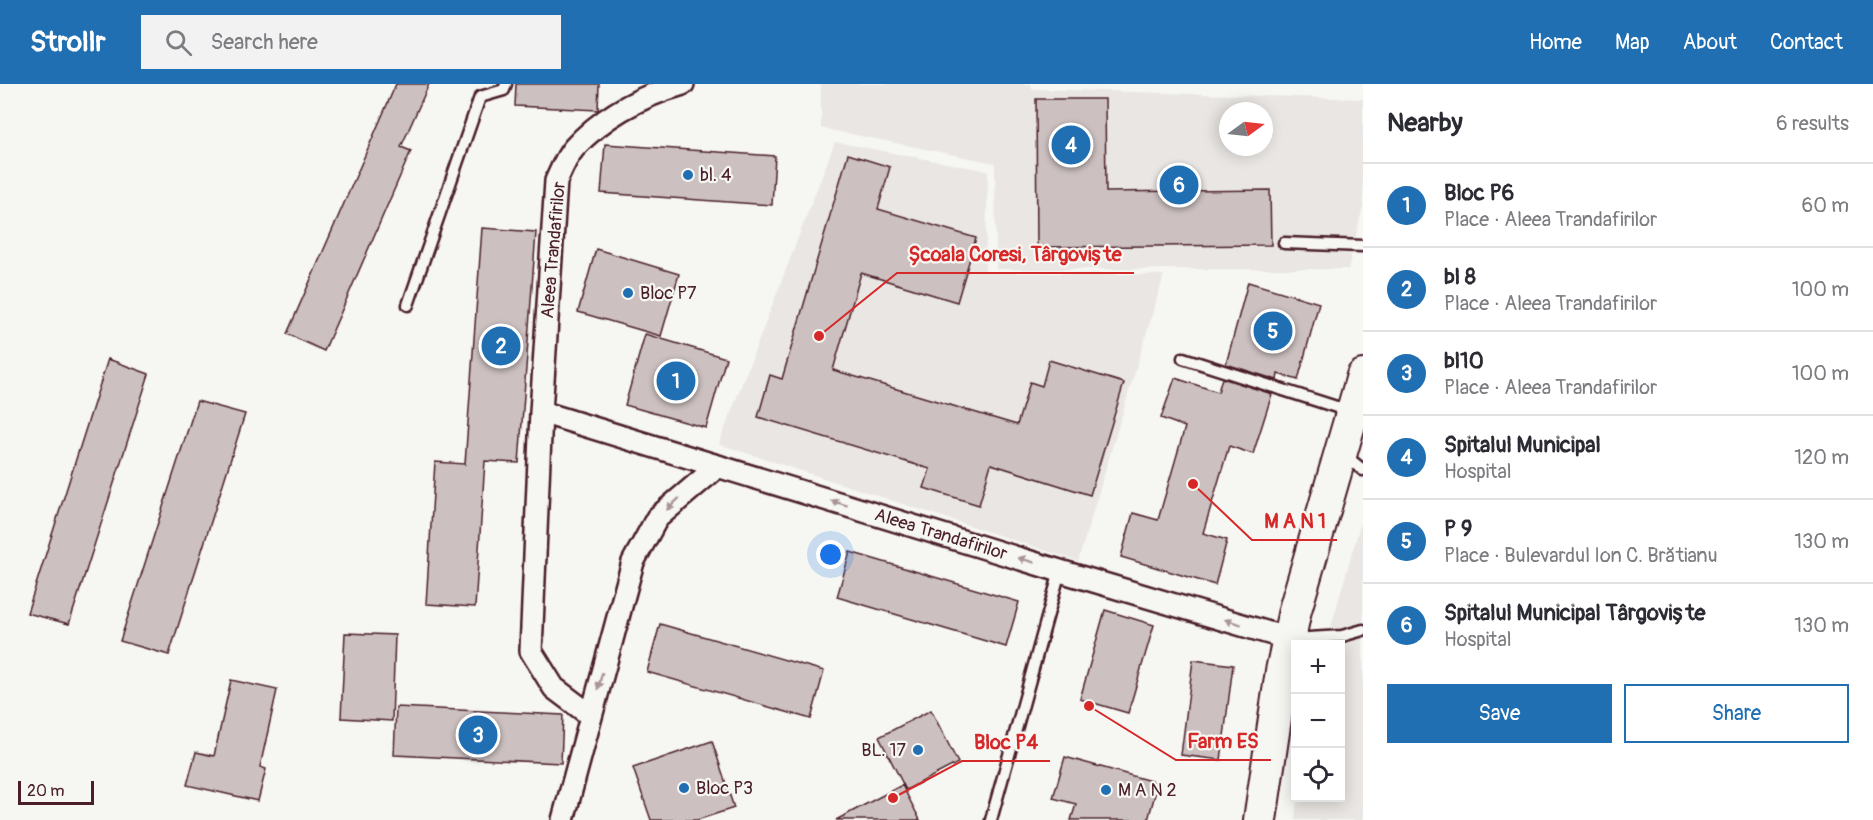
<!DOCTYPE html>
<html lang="en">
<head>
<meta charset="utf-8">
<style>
  :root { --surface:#fff; --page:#f2f2f3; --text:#2b2b33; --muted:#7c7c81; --line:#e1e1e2; --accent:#1f6fb2 }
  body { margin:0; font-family:Pangolin,sans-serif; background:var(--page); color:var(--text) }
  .controls { position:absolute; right:18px; bottom:18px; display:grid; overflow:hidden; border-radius:0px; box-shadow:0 3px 15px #0003 }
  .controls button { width:54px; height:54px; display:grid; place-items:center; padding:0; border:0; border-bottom:2px solid var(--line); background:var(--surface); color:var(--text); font:30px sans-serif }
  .compass { position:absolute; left:1219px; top:18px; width:54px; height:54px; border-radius:50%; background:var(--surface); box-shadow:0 3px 15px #0003; rotate:75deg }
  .scale { position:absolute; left:18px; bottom:15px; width:76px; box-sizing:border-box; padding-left:6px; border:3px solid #4a1f2b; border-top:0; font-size:16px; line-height:21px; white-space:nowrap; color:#4a1f2b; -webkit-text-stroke:4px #f6f6f2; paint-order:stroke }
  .you { position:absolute; left:831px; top:471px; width:21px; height:21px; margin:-15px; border:4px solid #fff; border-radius:50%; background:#1a73e8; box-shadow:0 0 0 9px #1a73e833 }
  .badge { display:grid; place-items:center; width:39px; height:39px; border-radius:50%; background:var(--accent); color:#fff; font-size:20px; font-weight:700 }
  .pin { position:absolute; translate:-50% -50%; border:3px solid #fff; box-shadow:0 2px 6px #0006 }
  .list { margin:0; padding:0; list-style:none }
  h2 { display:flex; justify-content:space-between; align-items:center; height:78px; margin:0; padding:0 24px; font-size:26px }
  h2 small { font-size:20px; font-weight:400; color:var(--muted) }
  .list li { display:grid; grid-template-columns:39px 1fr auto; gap:18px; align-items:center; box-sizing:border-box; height:84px; padding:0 24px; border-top:2px solid var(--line) }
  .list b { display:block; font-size:22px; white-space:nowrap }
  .list p { margin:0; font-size:20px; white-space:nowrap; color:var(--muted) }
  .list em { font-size:20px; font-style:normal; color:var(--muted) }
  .actions { display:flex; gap:12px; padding:18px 24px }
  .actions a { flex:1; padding:14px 0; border:2px solid var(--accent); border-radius:0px; text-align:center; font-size:21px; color:var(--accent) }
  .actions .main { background:var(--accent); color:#fff }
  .icon { flex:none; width:33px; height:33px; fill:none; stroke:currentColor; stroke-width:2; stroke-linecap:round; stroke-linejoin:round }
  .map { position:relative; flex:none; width:1363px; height:736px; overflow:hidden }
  header { display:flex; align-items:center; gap:36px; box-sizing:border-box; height:84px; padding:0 30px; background:var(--accent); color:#fff }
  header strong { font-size:28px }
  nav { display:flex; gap:33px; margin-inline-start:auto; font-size:21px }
  .search { width:420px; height:54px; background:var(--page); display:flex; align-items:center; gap:15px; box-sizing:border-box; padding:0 21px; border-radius:0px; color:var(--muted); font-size:22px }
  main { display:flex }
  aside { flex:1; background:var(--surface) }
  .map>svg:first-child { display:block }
  .built { fill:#e9e6e3; fill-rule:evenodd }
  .building { fill:#ccc1c0; stroke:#4a1f2b; stroke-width:1.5 }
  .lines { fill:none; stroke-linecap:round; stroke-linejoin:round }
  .lane-casing { stroke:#4a1f2b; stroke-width:15 }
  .street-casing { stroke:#4a1f2b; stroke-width:26 }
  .secondary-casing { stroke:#4a1f2b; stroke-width:36 }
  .lane { stroke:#f6f6f2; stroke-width:10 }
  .street { stroke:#f6f6f2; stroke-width:21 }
  .secondary { stroke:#f6f6f2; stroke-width:32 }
  .oneway { fill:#a99598 }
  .poi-dot { fill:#1f6fb2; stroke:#f6f6f2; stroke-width:2 }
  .labels { text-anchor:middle; stroke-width:4.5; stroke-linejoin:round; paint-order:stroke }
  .poi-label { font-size:18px; fill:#4a1f2b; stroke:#f6f6f2; text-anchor:start }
  .street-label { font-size:18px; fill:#4a1f2b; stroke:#f6f6f2 }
  .leader { fill:none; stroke:#d62828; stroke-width:2 }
  .callout-dot { fill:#d62828; stroke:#f6f6f2; stroke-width:2 }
  .callout-label { font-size:20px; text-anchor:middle; font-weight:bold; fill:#d62828; stroke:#f6f6f2; stroke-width:4.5; stroke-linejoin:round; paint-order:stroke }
</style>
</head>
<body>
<header>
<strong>Strollr</strong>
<div class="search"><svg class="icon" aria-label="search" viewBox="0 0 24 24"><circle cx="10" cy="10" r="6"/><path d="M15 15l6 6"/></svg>Search here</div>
<nav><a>Home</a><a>Map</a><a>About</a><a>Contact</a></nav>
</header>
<main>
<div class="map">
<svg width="1363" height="736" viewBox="0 0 1363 736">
  <rect width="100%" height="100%" fill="#f6f6f2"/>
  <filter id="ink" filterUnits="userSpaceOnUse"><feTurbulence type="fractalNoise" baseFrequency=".0167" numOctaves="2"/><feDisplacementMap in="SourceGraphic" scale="12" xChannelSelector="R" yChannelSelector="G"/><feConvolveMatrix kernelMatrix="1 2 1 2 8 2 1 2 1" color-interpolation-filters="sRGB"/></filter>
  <g filter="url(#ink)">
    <!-- built -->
    <path class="built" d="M821 0H1031L1032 5 1363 15V122L1348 185H996L995 79 821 44ZM1228 27H1264V63H1228Z
      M835 58 988 87 985 188 1164 191 1078 477 719 360Z
      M1363 431V736H1295L1297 714H1340V560H1326Z"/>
    <!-- building -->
    <path class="building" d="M396 0H429L401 63 411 67 324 267 287 250Z
      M516 0H599L598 26 515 22Z
      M1036 15H1105L1106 108 1270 106 1271 161 1037 163Z
      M605 60 775 72 772 121 601 109Z
      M848 70 890 83 878 125 976 154 957 218 861 189 833 286 1017 341 1030 298 1042 302 1049 276 1124 299 1090 411 991 380 979 421 924 404 930 385 758 333 770 291 782 295Z
      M482 144 536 148 519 379 485 377 475 523 426 520 435 378 465 380Z
      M596 165 679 190 661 252 578 228Z
      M1248 198 1319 219 1298 296 1278 290 1277 296 1226 280Z
      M645 250 726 274 706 344 625 321Z
      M108 275 149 290 69 540 27 529Z
      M1175 294 1218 308 1222 294 1272 310 1253 370 1229 362 1203 449 1227 456 1215 501 1121 473 1133 429 1158 436 1185 343 1161 334Z
      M197 317 245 330 169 571 120 557Z
      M850 468 1019 518 1006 563 837 513Z
      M1105 526 1154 541 1128 629 1080 615Z
      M660 540 824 587 811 635 647 588Z
      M345 549 395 551 392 637 341 634Z
      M1193 576 1233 581 1221 676 1181 671Z
      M231 596 277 606 260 683 266 685 258 717 187 701 196 668 214 672Z
      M396 623 563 631 561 679 394 671Z
      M931 626 958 679 906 706 879 653Z
      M712 657 734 724 697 736H651L633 684Z
      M1065 673 1158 699 1148 736H1071L1076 720 1053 714Z
      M902 701 920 736H836Z"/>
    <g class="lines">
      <!-- lane casing -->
      <g class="lane-casing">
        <path id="lane" d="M1284 159 1363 162
          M408 221 480 13 504 6 506 0
          M1183 274 1349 327
          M1344 371 1363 386
          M1292 555 1342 552 1363 546
          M991 736 1060 487"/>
      </g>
      <!-- street casing -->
      <g class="street-casing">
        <path id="street" d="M541 328 1060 487 1289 555
          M590 631 554 604 531 567 541 328 556 97C561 86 566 73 574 64 604 31 641 12 683 0
          M563 736 633 478 657 434 718 382"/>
      </g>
      <!-- secondary casing -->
      <g class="secondary-casing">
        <path id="secondary" d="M1260 736 1282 587 1295 526 1363 292"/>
      </g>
      <!-- lane -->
      <use href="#lane" class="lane"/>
      <!-- street -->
      <use href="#street" class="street"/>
      <!-- secondary -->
      <use href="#secondary" class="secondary"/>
    </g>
    <!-- one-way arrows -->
    <defs><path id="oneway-solid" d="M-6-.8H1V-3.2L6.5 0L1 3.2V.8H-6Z" transform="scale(1.5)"/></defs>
    <g class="oneway">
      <use href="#oneway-solid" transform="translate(839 419) rotate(-163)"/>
      <use href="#oneway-solid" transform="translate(673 420) rotate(137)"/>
      <use href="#oneway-solid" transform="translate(1026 476) rotate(-163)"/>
      <use href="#oneway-solid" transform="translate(1233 538) rotate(-163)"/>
      <use href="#oneway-solid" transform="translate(600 597) rotate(105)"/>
    </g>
  </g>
  <!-- markers -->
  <g class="poi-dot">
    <circle cx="688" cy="91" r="6"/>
    <circle cx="628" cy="209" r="6"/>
    <circle cx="918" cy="666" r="6"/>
    <circle cx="684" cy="704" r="6"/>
    <circle cx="1106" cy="706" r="6"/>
  </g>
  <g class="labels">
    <!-- poi labels -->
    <g class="poi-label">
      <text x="700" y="97">bl. 4</text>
      <text x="640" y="215">Bloc P7</text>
      <text x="906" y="672" text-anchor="end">BL. 17</text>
      <text x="696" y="710">Bloc P3</text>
      <text x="1118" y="712">M A N 2</text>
    </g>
    <!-- street labels -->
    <g class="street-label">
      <text transform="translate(553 166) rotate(-85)" y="6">Aleea Trandafirilor</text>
      <text transform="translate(941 450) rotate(17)" y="6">Aleea Trandafirilor</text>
    </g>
  </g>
  <!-- callouts -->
  <path class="leader" d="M819 252L897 189H1134M1193 400L1252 456H1337M1089 622L1176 676H1271M893 714L962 677H1050"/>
  <g class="callout-dot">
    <circle cx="819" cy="252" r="6"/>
    <circle cx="1193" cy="400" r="6"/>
    <circle cx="1089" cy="622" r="6"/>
    <circle cx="893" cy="714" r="6"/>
  </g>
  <g class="callout-label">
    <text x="1015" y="177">Școala Coresi, Târgoviște</text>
    <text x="1295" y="444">M A N 1</text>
    <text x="1223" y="664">Farm ES</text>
    <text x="1006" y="665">Bloc P4</text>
  </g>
</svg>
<div class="controls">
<button>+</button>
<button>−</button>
<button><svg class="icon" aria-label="locate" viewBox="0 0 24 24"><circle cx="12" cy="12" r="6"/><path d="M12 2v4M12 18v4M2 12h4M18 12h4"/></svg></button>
</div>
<svg class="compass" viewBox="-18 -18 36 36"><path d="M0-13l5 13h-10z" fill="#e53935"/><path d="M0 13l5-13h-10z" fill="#7c7c81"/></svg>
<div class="scale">20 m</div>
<div class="you"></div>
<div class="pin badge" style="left:676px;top:297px">1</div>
<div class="pin badge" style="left:501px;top:262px">2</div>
<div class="pin badge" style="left:478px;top:651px">3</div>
<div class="pin badge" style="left:1071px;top:61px">4</div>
<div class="pin badge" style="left:1273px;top:247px">5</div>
<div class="pin badge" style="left:1179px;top:101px">6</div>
</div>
<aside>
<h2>Nearby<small>6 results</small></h2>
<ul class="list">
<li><span class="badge">1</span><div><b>Bloc P6</b><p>Place · Aleea Trandafirilor</p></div><em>60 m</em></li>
<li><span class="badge">2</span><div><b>bl 8</b><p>Place · Aleea Trandafirilor</p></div><em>100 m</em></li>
<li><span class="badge">3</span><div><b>bl10</b><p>Place · Aleea Trandafirilor</p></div><em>100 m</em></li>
<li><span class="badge">4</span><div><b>Spitalul Municipal</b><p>Hospital</p></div><em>120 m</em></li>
<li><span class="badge">5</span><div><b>P 9</b><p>Place · Bulevardul Ion C. Brătianu</p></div><em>130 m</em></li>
<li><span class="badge">6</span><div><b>Spitalul Municipal Târgoviște</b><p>Hospital</p></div><em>130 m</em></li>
</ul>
<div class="actions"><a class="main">Save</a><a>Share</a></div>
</aside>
</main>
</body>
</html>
